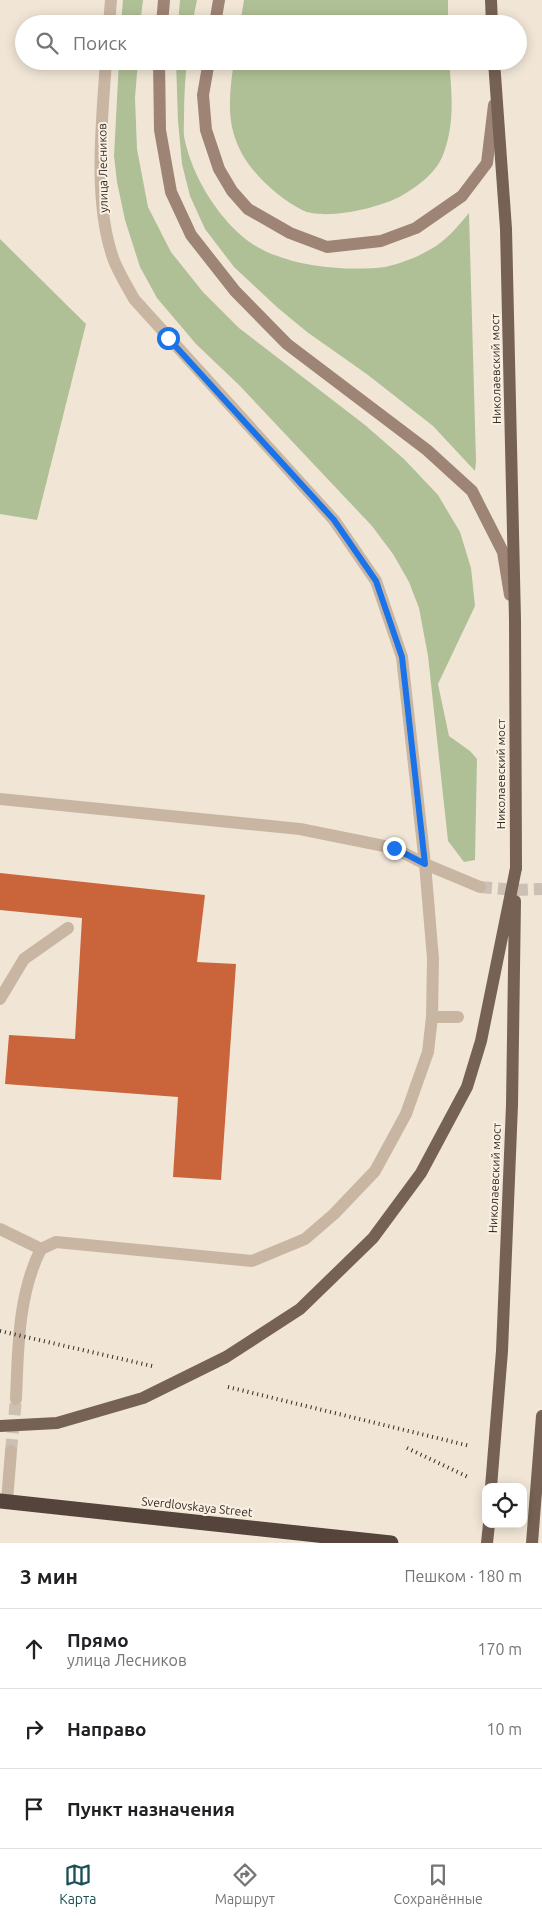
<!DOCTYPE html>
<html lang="ru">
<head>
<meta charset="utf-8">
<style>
  :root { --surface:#fff; --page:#f6f6f6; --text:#202124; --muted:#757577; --line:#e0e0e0; --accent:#194f56 }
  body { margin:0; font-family:Ubuntu,sans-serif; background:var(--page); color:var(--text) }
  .controls { position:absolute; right:15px; bottom:15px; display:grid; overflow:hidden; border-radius:10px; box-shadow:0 2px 12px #0003 }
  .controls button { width:45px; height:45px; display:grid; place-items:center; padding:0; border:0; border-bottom:1px solid var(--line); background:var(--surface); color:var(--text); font:25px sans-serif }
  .stop { position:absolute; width:15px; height:15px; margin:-11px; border:4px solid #1a73e8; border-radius:50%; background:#fff }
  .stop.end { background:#1a73e8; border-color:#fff; box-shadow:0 1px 5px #0008 }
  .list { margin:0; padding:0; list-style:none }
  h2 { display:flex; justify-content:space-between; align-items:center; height:65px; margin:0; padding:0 20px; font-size:21px }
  h2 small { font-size:16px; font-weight:400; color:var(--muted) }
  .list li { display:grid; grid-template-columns:32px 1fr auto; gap:15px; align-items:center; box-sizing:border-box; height:80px; padding:0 20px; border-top:1px solid var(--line) }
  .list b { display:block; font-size:19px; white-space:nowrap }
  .list p { margin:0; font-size:16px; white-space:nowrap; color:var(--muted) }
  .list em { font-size:16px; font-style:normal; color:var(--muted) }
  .icon { flex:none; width:28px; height:28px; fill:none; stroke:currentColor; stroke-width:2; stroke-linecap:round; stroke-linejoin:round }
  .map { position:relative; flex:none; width:542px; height:1543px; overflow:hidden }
  .search { position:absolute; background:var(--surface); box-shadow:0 2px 12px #0003; left:15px; right:15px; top:15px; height:55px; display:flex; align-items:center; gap:12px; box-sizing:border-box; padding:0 18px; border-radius:28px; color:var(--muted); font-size:19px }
  .sheet { height:305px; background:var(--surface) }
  nav { display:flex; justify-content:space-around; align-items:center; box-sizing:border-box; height:70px; border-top:1px solid var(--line); background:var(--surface); font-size:14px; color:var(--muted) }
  nav a { display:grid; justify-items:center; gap:2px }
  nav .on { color:var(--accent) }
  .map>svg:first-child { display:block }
  .green { fill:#b0c096 }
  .building { fill:#ca643b }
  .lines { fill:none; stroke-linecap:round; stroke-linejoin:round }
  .street-tunnel { stroke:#cbc0b3; stroke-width:12; stroke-dasharray:12 6; stroke-linecap:butt }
  .lane { stroke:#c9b6a2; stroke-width:12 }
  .street { stroke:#c9b6a2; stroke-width:12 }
  .secondary { stroke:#9d8474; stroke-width:12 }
  .primary { stroke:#766255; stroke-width:12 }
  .highway { stroke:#55443b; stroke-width:15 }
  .rail { stroke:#342a25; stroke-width:4; stroke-dasharray:1 4; stroke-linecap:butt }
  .primary-bridge { stroke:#766255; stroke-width:12 }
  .route { stroke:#1a73e8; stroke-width:6 }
  .labels { text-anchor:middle; stroke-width:4; stroke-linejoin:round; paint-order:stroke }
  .street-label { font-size:12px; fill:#342a25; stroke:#f9f0e2 }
</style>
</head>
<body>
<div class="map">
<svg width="542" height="1543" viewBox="0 0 542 1543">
  <rect width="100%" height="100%" fill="#f1e6d6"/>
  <!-- green -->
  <path class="green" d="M123 0H143L140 24H121Z
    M180 0H197L192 24H178Z
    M244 0H448V24H240Z
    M119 61H138L135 98 137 149 148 207 171 252 203 292 239 328 365 425 404 459 438 495 460 532 471 568 475 606 438 684 449 736 470 751 477 759 475 860 464 862 448 841 428 656 419 608 409 582 393 554 372 526 239 385 196 344 157 298 140 267 125 220 117 182 114 156Z
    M176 61H187C185 80 184 99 184 118 184 125 183 134 185 141 193 176 215 213 243 237 277 266 342 272 385 267 399 264 418 257 431 249 446 241 458 226 469 213L476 461 475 471 433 426 368 375 307 332 278 308 234 267 205 229 190 196 182 164 178 121Z
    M234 61H449C452 93 455 124 443 155 436 173 417 187 401 196 380 208 324 221 302 210 277 197 247 170 237 143 226 117 230 89 234 61Z
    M0 239 86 324 37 520 0 514Z"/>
  <!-- building -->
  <path class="building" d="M0 873 205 895 197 962 236 964 221 1180 173 1177 178 1097 5 1084 9 1035 75 1039 82 918 0 910Z"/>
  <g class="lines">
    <!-- street-tunnel -->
    <path class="street-tunnel" d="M480 887 514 890 542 889
      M11 1451 16 1399"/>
    <!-- lane -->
    <path class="lane" d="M0 799 300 829 394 848 425 864
      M0 999 24 959 68 928
      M432 1017H458
      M0 1229 41 1249"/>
    <!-- street -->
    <path class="street" d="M109 24 111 0
      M425 864 480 887
      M16 1399C18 1349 18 1294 41 1249L56 1242 252 1261 305 1239 334 1214 375 1171 406 1114 428 1052 432 1017 433 959 425 864 402 657 376 581 334 520 134 299C127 286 118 272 113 258 93 201 102 121 106 61
      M7 1501 11 1451"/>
    <!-- secondary -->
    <path class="secondary" d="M162 24 164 0
      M215 24 219 0
      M159 61 160 130 171 192 191 235 235 291 287 344 427 450 472 491 503 552 510 595
      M209 61 203 95 206 130 219 169 232 191 248 209 290 233 327 247 381 241 416 228 462 196 487 163 494 105"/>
    <!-- primary -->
    <path class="primary" d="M491 0 492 24
      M494 61 506 229 515 619 516 868
      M487 1543 489 1524"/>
    <!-- highway -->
    <path class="highway" d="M0 1501 391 1543"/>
    <!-- rail -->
    <path class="rail" d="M0 1331 152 1366
      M228 1387 470 1446
      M407 1448 468 1477"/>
    <!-- primary-bridge -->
    <path class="primary-bridge" d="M0 1426 57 1423 143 1398 226 1357 300 1309 373 1238 421 1173 467 1087 481 1041 516 868
      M491 1487 502 1351 512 1105 515 901
      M532 1543 542 1416"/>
  </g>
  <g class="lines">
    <!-- route -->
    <path class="route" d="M168 338 334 520 376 581 402 657 425 864 394 848"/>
  </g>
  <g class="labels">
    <!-- street labels -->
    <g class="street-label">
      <text transform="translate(103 168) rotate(-91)" y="4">улица Лесников</text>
      <text transform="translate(496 369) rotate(-91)" y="4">Николаевский мост</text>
      <text transform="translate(501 774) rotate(-90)" y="4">Николаевский мост</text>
      <text transform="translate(495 1178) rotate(-88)" y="4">Николаевский мост</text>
      <text transform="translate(197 1507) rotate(6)" y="4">Sverdlovskaya Street</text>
    </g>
  </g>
</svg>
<div class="controls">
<button><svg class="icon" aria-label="locate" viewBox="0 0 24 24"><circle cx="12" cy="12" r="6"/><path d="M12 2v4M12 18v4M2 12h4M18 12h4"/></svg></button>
</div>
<div class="stop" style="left:168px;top:338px"></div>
<div class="stop end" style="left:394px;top:848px"></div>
<div class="search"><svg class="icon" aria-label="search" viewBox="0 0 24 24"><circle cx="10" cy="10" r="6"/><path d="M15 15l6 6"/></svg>Поиск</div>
</div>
<section class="sheet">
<h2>3 мин<small>Пешком · 180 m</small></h2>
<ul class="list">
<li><svg class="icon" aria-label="ahead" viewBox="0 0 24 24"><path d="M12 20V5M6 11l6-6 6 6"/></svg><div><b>Прямо</b><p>улица Лесников</p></div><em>170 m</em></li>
<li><svg class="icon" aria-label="right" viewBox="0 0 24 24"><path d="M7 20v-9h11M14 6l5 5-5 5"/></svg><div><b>Направо</b></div><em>10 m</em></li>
<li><svg class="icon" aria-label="arrive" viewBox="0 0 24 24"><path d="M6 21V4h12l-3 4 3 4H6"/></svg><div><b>Пункт назначения</b></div></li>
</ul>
</section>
<nav>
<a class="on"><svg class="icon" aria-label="map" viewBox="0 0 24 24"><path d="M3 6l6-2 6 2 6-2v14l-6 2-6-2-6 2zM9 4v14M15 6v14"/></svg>Карта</a>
<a><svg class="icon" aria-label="directions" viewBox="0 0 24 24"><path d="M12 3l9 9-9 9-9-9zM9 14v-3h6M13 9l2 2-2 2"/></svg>Маршрут</a>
<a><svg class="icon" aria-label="saved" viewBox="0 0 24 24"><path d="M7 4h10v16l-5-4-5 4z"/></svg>Сохранённые</a>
</nav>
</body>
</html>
